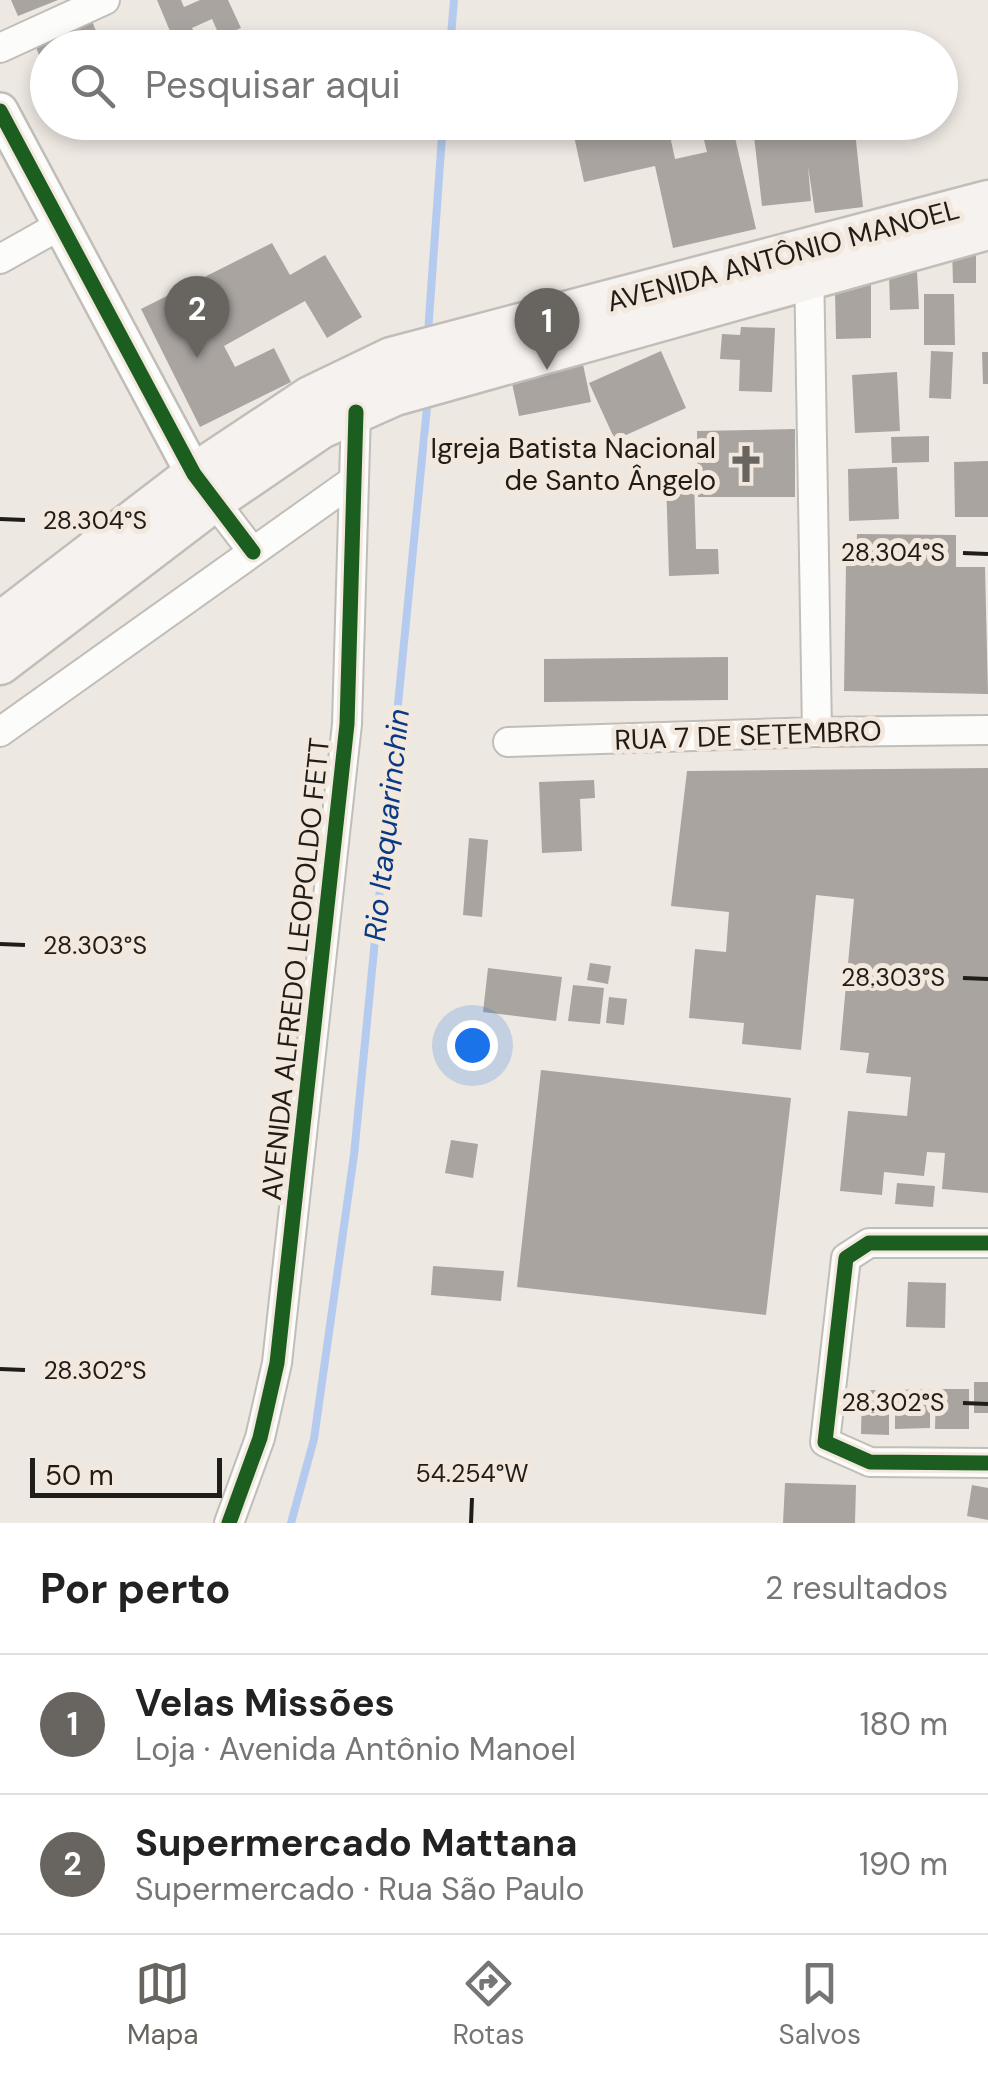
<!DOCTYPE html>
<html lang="pt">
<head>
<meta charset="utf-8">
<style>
  :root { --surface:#fff; --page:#f2f2f2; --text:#222; --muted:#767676; --line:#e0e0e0; --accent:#68645f }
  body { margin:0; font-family:"DM Sans",sans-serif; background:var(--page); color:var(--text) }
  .scale { position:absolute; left:30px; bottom:25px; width:192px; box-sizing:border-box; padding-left:10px; border:5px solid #201d19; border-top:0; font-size:28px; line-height:35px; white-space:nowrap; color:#201d19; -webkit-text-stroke:8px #f2e8de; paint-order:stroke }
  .you { position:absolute; left:472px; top:1045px; width:35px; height:35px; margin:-25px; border:8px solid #fff; border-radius:50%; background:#1a73e8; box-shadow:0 0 0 15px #1a73e833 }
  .badge { display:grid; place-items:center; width:65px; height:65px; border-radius:50%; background:var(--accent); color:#fff; font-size:32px; font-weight:700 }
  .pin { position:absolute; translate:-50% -82px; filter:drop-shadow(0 2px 5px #0008) }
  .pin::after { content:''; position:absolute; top:52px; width:35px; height:30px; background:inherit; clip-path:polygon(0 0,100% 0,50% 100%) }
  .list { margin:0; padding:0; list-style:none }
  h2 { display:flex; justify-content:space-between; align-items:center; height:130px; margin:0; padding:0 40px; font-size:42px }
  h2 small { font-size:32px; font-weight:400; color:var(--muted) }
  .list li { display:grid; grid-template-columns:65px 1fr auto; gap:30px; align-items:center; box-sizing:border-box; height:140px; padding:0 40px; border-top:2px solid var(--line) }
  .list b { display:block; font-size:38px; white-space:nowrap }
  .list p { margin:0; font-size:32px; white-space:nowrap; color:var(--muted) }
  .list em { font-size:32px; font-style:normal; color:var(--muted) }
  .icon { flex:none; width:55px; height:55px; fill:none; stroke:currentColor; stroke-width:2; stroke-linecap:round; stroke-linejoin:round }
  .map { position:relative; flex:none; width:988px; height:1523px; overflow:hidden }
  .search { position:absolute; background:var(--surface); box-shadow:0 5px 15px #0003; left:30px; right:30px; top:30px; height:110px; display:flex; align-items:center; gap:25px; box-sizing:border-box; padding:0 35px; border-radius:55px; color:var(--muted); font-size:38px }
  .sheet { height:410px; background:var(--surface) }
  nav { display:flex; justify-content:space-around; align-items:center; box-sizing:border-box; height:140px; border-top:2px solid var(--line); background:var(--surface); font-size:28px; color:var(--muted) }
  nav a { display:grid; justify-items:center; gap:5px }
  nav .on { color:var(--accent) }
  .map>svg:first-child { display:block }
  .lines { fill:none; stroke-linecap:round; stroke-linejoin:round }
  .stream { stroke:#b4caef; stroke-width:8 }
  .building { fill:#a9a4a0 }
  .minor-casing { stroke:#c1bdb8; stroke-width:32 }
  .tertiary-casing { stroke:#c1bdb8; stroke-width:40 }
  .secondary-casing { stroke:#c1bdb8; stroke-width:45 }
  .minor { stroke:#fcfcfb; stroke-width:28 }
  .tertiary { stroke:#fcfcfb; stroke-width:35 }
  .secondary { stroke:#f6f2f0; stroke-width:40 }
  .cycleway-casing { stroke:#f2e8de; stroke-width:21 }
  .cycleway { stroke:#1b5e20; stroke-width:15 }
  .ticks { fill:none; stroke:#201d19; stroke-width:4 }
  .labels { text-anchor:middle; stroke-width:10; stroke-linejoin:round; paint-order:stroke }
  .street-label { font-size:28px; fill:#201d19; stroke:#f2e8de }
  .poi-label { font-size:28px; fill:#201d19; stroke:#f2e8de; text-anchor:end }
  .water-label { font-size:30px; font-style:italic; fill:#073985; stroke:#f2e8de }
  .ticks-label { font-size:25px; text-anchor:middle; fill:#201d19; stroke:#f2e8de; stroke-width:10; stroke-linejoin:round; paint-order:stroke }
</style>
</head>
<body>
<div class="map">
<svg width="988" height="1523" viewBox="0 0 988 1523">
  <rect width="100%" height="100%" fill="#eee8e2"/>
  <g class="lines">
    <!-- stream -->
    <path class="stream" d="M450 48 454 0
      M428 333 443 122
      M291 1523 314 1439 354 1155 428 397"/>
  </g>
  <!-- building -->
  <path class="building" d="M11 0H58L18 16Z
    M157 0H181L184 7 200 0H228L241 28 220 37 212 19 192 28 200 45 177 48Z
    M90 16 98 36 79 44 81 48H48V56L40 58 33 39Z
    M593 122H667L675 159 707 152 703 136 733 129 756 229 673 248 655 166 584 182 572 127Z
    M854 122 863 207 815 213 808 166 811 201 762 206 754 136Z
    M272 243 290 275 325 255 362 317 327 338 305 301 224 346 235 367 274 348 291 382 200 427 141 309Z
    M952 247H976V283H953Z
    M917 272 919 309 890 310 889 273Z
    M871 280V338L836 339 835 290Z
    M924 294H954L955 345H924Z
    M741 327 775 328 772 392 739 391 740 360 720 359 722 334 740 335Z
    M661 351 686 408 615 440 589 383Z
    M931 351 953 352 951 399 929 398Z
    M982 352H988V384H983Z
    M581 355 591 402 519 416 509 369Z
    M897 372 900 431 855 433 852 375Z
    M795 429V497H698L697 431Z
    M929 436V462L892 463 891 437Z
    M988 461V517H955L954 462Z
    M897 467 899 519 849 521 848 469Z
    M694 478 696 549H718L719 574 669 576 666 479Z
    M857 534 956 535V567H985L988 694 844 691 846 565H856Z
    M728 657V700L544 702V659Z
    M988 768V1193L942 1189 945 1153 927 1152 924 1176 884 1172 882 1195 840 1191 848 1111 907 1116 911 1077 866 1073 869 1053 840 1050 854 899 816 895 801 1050 742 1044 744 1023 689 1018 695 949 726 952 729 912 671 906 687 771Z
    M594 780 595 798 580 799 582 851 542 853 539 782Z
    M469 838 488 840 482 917 463 915Z
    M590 963 611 966 608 984 587 980Z
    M488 968 562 977 556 1021 483 1012Z
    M573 985 604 988 600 1024 568 1021Z
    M609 997 627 999 624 1025 606 1023Z
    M541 1070 791 1098 766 1315 517 1287Z
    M451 1140 478 1144 473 1178 445 1173Z
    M897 1183 935 1186 933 1207 895 1204Z
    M433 1266 504 1271 501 1301 431 1295Z
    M908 1282 946 1283 945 1328 906 1327Z
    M974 1382H988V1413H974Z
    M930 1389V1428L895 1429V1390Z
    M936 1389H969V1429H935Z
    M862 1390H889V1435L861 1434Z
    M785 1483 856 1485 855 1523H783Z
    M972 1485 988 1488V1520L967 1516Z"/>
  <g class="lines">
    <!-- minor casing -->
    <g class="minor-casing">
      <path id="minor" d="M0 48 105 0
        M0 259 59 226
        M809 264 817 732
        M214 501 253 552
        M0 732 354 480
        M508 742 817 732 988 730
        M988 1243H869L846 1258 825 1442 870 1462 988 1463
        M229 1523 260 1438 277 1363 347 724 356 412"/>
    </g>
    <!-- tertiary casing -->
    <g class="tertiary-casing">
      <path id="tertiary" d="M0 111 194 474 210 496"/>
    </g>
    <!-- secondary casing -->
    <g class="secondary-casing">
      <path id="secondary" d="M0 623 194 474 310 397 391 358 988 201
        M0 664 214 501 321 428 395 395 988 229"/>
    </g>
    <!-- minor -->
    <use href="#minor" class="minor"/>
    <!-- tertiary -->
    <use href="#tertiary" class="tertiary"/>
    <!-- secondary -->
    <use href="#secondary" class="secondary"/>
    <!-- cycleway casing -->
    <g class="cycleway-casing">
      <path id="cycleway" d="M0 111 194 474 253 552
        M988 1243H869L846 1258 825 1442 870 1462 988 1463
        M229 1523 260 1438 277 1363 347 724 356 412"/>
    </g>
    <!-- cycleway -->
    <use href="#cycleway" class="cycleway"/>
  </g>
  <!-- ticks -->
  <path class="ticks" d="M0 519 25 520M963 553 988 554M0 944 25 945M963 978 988 979M0 1369 25 1370M963 1403 988 1404M471 1523 472 1498"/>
  <!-- icons -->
  <defs>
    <g id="church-bare" transform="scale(3)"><path d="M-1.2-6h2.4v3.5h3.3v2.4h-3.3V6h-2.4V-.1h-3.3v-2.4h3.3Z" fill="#68645f" stroke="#f2e8de" stroke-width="2.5" paint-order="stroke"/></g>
  </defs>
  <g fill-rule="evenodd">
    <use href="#church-bare" x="746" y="464"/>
  </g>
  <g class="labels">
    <!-- street labels -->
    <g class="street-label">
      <text transform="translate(783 255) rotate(-15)" y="10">AVENIDA ANTÔNIO MANOEL</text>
      <text transform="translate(748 735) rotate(-2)" y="10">RUA 7 DE SETEMBRO</text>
      <text transform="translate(295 969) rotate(-84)" y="10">AVENIDA ALFREDO LEOPOLDO FETT</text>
    </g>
    <!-- poi labels -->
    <g class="poi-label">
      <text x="716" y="458">Igreja Batista Nacional<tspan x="716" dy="32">de Santo Ângelo</tspan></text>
    </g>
    <!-- water labels -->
    <g class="water-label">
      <text transform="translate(387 825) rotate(-84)" y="10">Rio Itaquarinchin</text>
    </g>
  </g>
  <g class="ticks-label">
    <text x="95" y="529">28.304°S</text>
    <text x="893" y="561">28.304°S</text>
    <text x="95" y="954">28.303°S</text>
    <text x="893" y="986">28.303°S</text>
    <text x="95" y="1379">28.302°S</text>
    <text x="893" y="1411">28.302°S</text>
    <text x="472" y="1482">54.254°W</text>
  </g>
</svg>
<div class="scale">50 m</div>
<div class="you"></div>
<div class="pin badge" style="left:547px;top:370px">1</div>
<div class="pin badge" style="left:197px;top:358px">2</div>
<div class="search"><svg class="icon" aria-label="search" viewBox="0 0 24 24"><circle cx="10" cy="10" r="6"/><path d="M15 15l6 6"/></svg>Pesquisar aqui</div>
</div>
<section class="sheet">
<h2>Por perto<small>2 resultados</small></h2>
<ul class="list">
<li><span class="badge">1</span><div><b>Velas Missões</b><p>Loja · Avenida Antônio Manoel</p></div><em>180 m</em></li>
<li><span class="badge">2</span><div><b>Supermercado Mattana</b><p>Supermercado · Rua São Paulo</p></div><em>190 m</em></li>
</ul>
</section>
<nav>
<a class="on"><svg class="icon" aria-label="map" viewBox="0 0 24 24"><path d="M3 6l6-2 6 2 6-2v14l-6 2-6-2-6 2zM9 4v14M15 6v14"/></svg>Mapa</a>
<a><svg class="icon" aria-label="directions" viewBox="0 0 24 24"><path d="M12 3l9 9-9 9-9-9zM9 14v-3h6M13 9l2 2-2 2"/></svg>Rotas</a>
<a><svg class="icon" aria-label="saved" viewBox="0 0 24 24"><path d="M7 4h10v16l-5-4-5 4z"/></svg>Salvos</a>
</nav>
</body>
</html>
